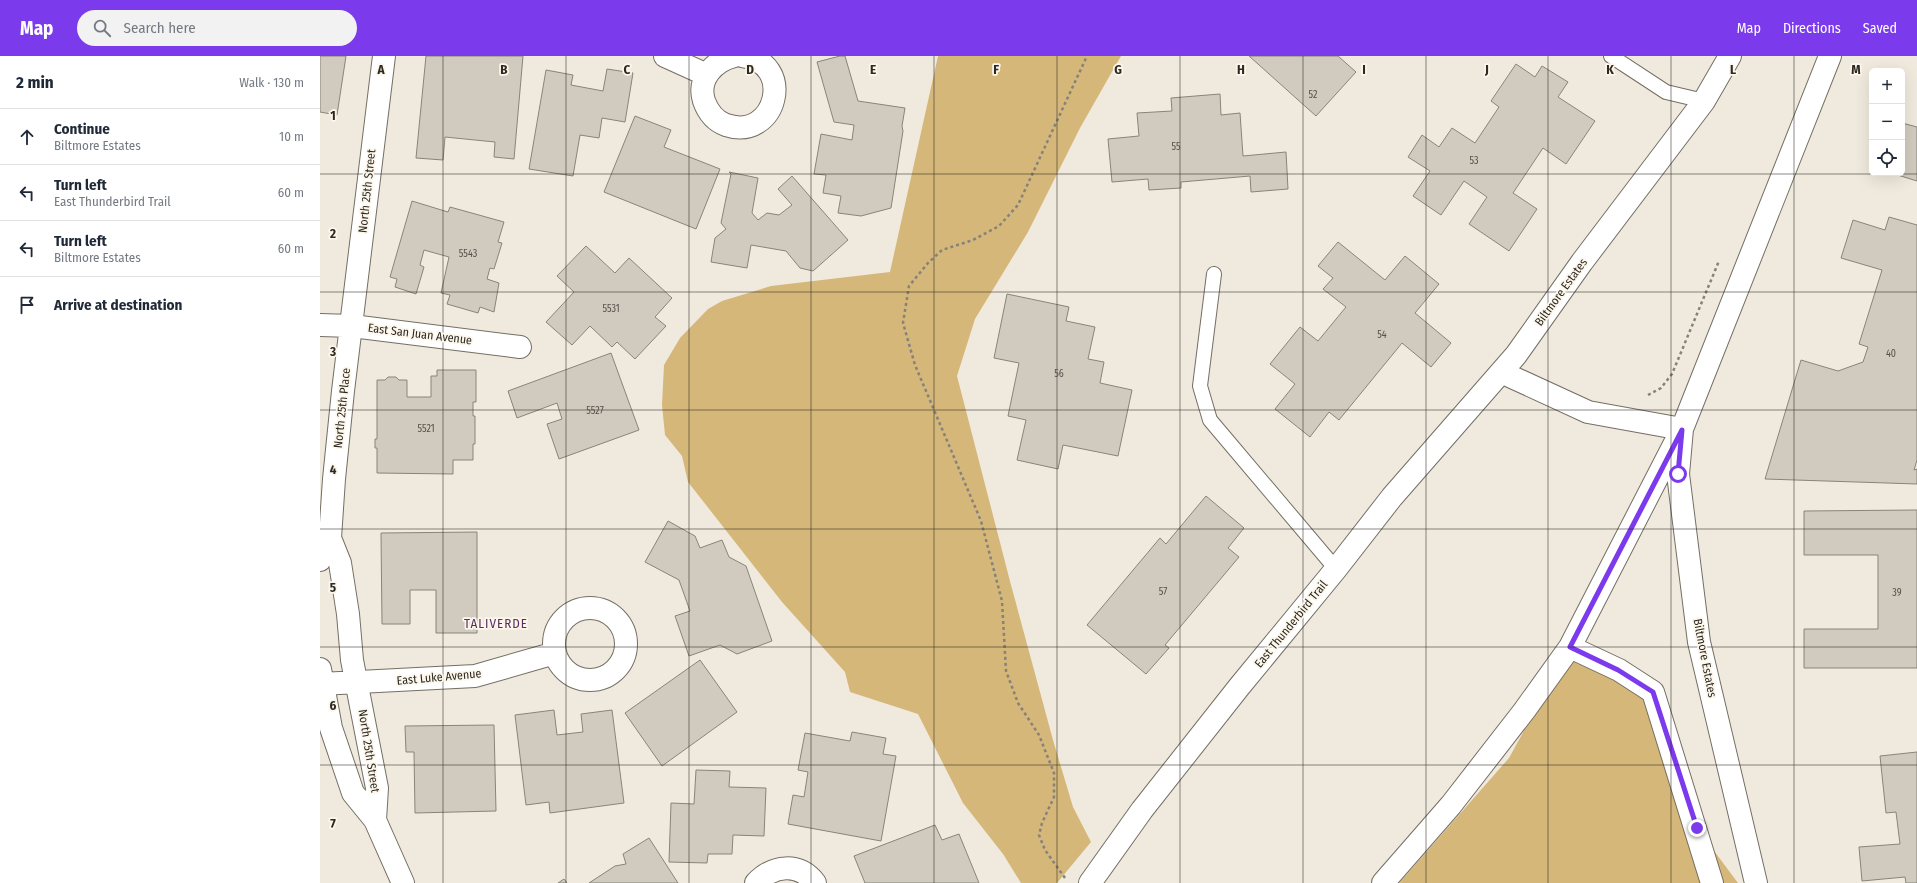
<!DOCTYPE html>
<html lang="en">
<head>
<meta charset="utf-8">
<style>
  :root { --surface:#fff; --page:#f2f2f3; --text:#1f2937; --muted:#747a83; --line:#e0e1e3; --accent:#7c3aed }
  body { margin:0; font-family:"Fira Sans Condensed",sans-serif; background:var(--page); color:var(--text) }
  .controls { position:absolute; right:12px; top:12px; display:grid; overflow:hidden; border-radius:6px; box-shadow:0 4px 16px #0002 }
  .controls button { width:36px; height:36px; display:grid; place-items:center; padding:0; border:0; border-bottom:1px solid var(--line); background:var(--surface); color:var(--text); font:20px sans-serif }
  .stop { position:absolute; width:12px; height:12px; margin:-9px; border:3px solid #7c3aed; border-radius:50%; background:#fff }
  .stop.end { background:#7c3aed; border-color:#fff; box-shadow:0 1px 4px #0008 }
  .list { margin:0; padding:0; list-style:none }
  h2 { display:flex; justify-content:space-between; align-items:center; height:52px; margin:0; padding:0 16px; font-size:17px }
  h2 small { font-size:13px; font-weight:400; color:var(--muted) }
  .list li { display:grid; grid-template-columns:26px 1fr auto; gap:12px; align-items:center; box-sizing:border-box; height:56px; padding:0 16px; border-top:1px solid var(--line) }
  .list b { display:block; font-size:15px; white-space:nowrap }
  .list p { margin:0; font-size:13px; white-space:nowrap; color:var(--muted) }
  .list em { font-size:13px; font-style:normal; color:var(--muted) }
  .icon { flex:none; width:22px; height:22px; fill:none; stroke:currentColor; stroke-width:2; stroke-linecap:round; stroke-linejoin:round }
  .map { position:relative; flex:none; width:1597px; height:827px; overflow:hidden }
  header { display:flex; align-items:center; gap:24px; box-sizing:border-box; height:56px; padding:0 20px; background:var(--accent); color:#fff }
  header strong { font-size:19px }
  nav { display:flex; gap:22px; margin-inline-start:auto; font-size:14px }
  .search { width:280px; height:36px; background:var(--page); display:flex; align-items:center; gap:10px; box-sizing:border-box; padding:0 14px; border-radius:22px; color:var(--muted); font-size:15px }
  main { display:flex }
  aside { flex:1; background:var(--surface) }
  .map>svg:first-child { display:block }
  .green { fill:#d5b779 }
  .building { fill:#d1cbbf; stroke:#898479 }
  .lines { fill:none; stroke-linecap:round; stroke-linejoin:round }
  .service-casing { stroke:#746e64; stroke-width:16 }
  .minor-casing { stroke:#746e64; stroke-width:24 }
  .path { stroke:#86827a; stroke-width:2.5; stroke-dasharray:3 3; stroke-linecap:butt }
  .service { stroke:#fff; stroke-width:14 }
  .minor { stroke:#fff; stroke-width:22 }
  .route { stroke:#7c3aed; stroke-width:5 }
  .grid { fill:none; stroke:#2c2925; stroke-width:1; stroke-opacity:0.55 }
  .labels { text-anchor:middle; stroke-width:3.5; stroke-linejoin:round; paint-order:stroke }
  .number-label { font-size:10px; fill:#55524c }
  .street-label { font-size:12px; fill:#2c2925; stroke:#fdf7eb }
  .neighbourhood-label { font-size:13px; letter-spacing:1px; fill:#5a2e62; stroke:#fdf7eb }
  .grid-label { font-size:13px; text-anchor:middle; font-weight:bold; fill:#2c2925; stroke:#fdf7eb; stroke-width:3.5; stroke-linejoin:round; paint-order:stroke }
</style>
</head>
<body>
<header>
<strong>Map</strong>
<div class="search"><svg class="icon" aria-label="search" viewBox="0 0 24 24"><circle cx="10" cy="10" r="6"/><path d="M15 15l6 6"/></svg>Search here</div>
<nav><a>Map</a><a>Directions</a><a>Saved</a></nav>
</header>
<main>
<aside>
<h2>2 min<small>Walk · 130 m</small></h2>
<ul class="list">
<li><svg class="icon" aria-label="ahead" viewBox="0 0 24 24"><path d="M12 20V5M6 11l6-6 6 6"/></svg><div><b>Continue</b><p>Biltmore Estates</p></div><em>10 m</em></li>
<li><svg class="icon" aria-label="left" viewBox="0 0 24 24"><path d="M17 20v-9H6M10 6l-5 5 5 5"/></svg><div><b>Turn left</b><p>East Thunderbird Trail</p></div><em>60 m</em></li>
<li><svg class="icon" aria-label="left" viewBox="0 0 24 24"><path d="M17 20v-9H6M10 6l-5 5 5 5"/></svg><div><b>Turn left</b><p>Biltmore Estates</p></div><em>60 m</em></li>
<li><svg class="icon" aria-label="arrive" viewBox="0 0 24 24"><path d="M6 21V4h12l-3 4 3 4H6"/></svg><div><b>Arrive at destination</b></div></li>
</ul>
</aside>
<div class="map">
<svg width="1597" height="827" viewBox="0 0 1597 827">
  <rect width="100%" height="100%" fill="#f0eade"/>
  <!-- green -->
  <path class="green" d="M618 0H801L760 72 708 176 655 263 637 320 691 529 733 684 753 751 771 786 737 827H701L683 798 643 747 598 658 530 636 525 616 462 546 368 426 362 400 345 379 342 349 344 309 360 282 388 253 402 245 451 230 570 216Z
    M1250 591 1333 636 1377 772 1418 827H1079L1189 702Z"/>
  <!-- building -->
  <path class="building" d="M0 0H26L17 59 0 56Z
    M106 0H203L194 103 174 101 175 86 125 81 123 104 96 102Z
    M520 0H525L538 45 585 52 582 70 583 75 571 152 541 160 518 157 521 140 503 137 506 119 494 118 501 78 532 84 534 69 514 66 497 6Z
    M929 0H1018L1036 16 996 60Z
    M1196 8 1215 21 1222 10 1248 26 1238 41 1275 65 1246 108 1223 92 1193 137 1217 153 1189 195 1149 168 1167 141 1144 125 1121 159 1093 140 1110 115 1088 101 1102 79 1119 91 1132 72 1155 87 1179 51 1171 45Z
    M287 13 313 17 305 66 282 62 279 82 260 79 253 120 209 113 226 14 253 19 251 29 283 35Z
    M900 38 901 59 920 57 923 100 966 96 968 133 931 136 930 120 861 126V132L829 134 828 123 792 126 788 83 819 80 817 57 852 55 851 42Z
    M315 60 351 74 344 91 400 113 376 173 284 136Z
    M1582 67 1597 71V125L1571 117H1582Z
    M409 116 438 122 432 157 438 164 447 157 459 159 472 149 458 133 472 120 528 184 493 215 480 212 466 195 431 189 427 212 391 206 395 182 406 173 401 167 411 118Z
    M92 145 128 156 130 151 184 166 178 186 182 187 174 213 170 212 167 223 179 227 174 256 160 251 158 257 127 248 130 239 121 237 129 201 104 194 100 209 104 211 96 238 75 231 77 223 70 221Z
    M1569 161 1597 169V404L1594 414 1597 413V428L1445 423 1481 304 1518 315 1543 306 1548 291 1539 288 1562 214 1521 202 1533 164 1565 174Z
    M1018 186 1065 224 1085 200 1119 228 1095 257 1131 287 1111 311 1082 287 1019 364 1009 356 990 381 955 353 975 328 950 308 980 271 998 285 1026 251 1003 233 1013 222 998 210Z
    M266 190 295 217 309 202 352 242 335 261 346 270 315 303 297 286 292 291 270 270 252 289 226 266 254 236 237 220Z
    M687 238 749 251 746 265 775 271 768 303 784 306 780 327 812 334 798 400 743 389 738 413 697 404 706 364 688 360 699 307 674 302Z
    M291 297 319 374 239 403 227 368 242 363 237 347 197 362 188 335Z
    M117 314H156V346H153V360H155V388H153V404H133V418L57 417V392H55V383H57V324H65L68 321H76L79 324H87V341H111V320H117Z
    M886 440 924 472 908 492 919 501 845 589 849 592 826 618 767 569 840 482 846 488Z
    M1597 454V612H1484V573H1558V499H1484V455Z
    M348 465 375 480 380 492 402 484 409 501 426 510 452 585 417 598 400 589 369 600 355 560 370 555 359 524 325 506Z
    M157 476V577H116V534H90V568H62L61 477Z
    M380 604 417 656 342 710 305 657Z
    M234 654 237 679 263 676 261 658 292 654 304 747 230 757 229 746 206 749 195 659Z
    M174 669 176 755 95 757 94 696H86L85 670Z
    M532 676 566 682 563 698 576 700 561 785 468 768 473 739 484 741 488 716 478 714 485 677 530 685Z
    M1597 696V827H1586L1585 821 1542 825 1539 791 1580 788 1576 756 1566 757 1560 700Z
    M376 714 410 715 409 731 446 732 444 780 413 779 412 798H388L387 807 349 806 351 747 374 748Z
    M615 769 622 784 639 778 659 827H545L534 800Z
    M329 782 358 827H269L295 810 306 808 303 798Z
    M244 823 247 827H238Z"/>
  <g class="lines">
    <!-- service casing -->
    <g class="service-casing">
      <path id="service" d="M1291 0 1346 36 1384 45
        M894 218 880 330 890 364 1016 513"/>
    </g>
    <!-- minor casing -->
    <g class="minor-casing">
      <path id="minor" d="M345 0 387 19
        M414 0C394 5 377 23 384 45 388 56 395 65 406 69 457 86 476 6 422 0
        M0 269 32 270 200 291
        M1181 316 1268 356 1362 373
        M10 482 20 507 28 558 32 604 57 732 55 764
        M0 504 10 482 14 423 23 335 64 0
        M234 588a36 36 0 1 1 72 0a36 36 0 1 1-72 0Z
        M1250 591 1299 614 1333 636 1392 827
        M0 613 11 672 33 737 55 764 83 827
        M0 628 155 620 235 597
        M436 827C453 809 479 806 495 827
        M770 827 822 754 919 631 1016 513 1072 441 1196 299 1262 206 1384 45 1410 0
        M1063 827 1131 749 1204 655 1250 591 1357 383
        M1436 827 1379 586 1358 418 1362 373 1510 0"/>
    </g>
    <!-- path -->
    <path class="path" d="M1328 339 1341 332 1352 318 1399 205
      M745 822 725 794 719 779 722 767 734 741V717L719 679 698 647 686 615 682 545 661 465 595 309 583 267 589 230 608 207 622 194 653 184 679 170 698 149 767 0"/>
    <!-- service -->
    <use href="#service" class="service"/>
    <!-- minor -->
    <use href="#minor" class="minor"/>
  </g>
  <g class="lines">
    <!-- route -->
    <path class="route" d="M1358 418 1362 374 1250 591 1298 614 1333 636 1377 772"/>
  </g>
  <!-- grid -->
  <path class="grid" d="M123 0V827M246 0V827M369 0V827M491 0V827M614 0V827M737 0V827M860 0V827M983 0V827M1106 0V827M1228 0V827M1351 0V827M1474 0V827M0 118H1597M0 236H1597M0 354H1597M0 473H1597M0 591H1597M0 709H1597"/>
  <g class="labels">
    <!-- number labels -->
    <g class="number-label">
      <text x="993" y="42">52</text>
      <text x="856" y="94">55</text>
      <text x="1154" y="108">53</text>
      <text x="148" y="201">5543</text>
      <text x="291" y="256">5531</text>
      <text x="1062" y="282">54</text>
      <text x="1571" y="301">40</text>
      <text x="739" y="321">56</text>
      <text x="275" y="358">5527</text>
      <text x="106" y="376">5521</text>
      <text x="843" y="539">57</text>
      <text x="1577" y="540">39</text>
    </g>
    <!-- street labels -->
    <g class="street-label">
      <text transform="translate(47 135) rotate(-84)" y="4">North 25th Street</text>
      <text transform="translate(1241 236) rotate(-54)" y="4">Biltmore Estates</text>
      <text transform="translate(100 278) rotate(7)" y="4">East San Juan Avenue</text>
      <text transform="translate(22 352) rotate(-84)" y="4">North 25th Place</text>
      <text transform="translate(971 568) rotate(-51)" y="4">East Thunderbird Trail</text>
      <text transform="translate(1385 602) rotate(79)" y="4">Biltmore Estates</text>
      <text transform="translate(119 621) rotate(-5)" y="4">East Luke Avenue</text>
      <text transform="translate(49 695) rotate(81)" y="4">North 25th Street</text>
    </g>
    <!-- neighbourhood labels -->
    <g class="neighbourhood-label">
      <text x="176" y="572">TALIVERDE</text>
    </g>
  </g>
  <g class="grid-label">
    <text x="61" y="18">A</text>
    <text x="184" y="18">B</text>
    <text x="307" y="18">C</text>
    <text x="430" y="18">D</text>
    <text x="553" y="18">E</text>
    <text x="676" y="18">F</text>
    <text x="798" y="18">G</text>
    <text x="921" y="18">H</text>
    <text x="1044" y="18">I</text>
    <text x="1167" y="18">J</text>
    <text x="1290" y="18">K</text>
    <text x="1413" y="18">L</text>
    <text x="1536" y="18">M</text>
    <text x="13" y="64">1</text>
    <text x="13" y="182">2</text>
    <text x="13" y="300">3</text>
    <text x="13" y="418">4</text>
    <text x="13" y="536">5</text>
    <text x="13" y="654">6</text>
    <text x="13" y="772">7</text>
  </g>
</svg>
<div class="controls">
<button>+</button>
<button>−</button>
<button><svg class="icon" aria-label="locate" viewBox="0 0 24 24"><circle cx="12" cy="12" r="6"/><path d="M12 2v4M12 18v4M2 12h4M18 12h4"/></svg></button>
</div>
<div class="stop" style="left:1358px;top:418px"></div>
<div class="stop end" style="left:1377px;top:772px"></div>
</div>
</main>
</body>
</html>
